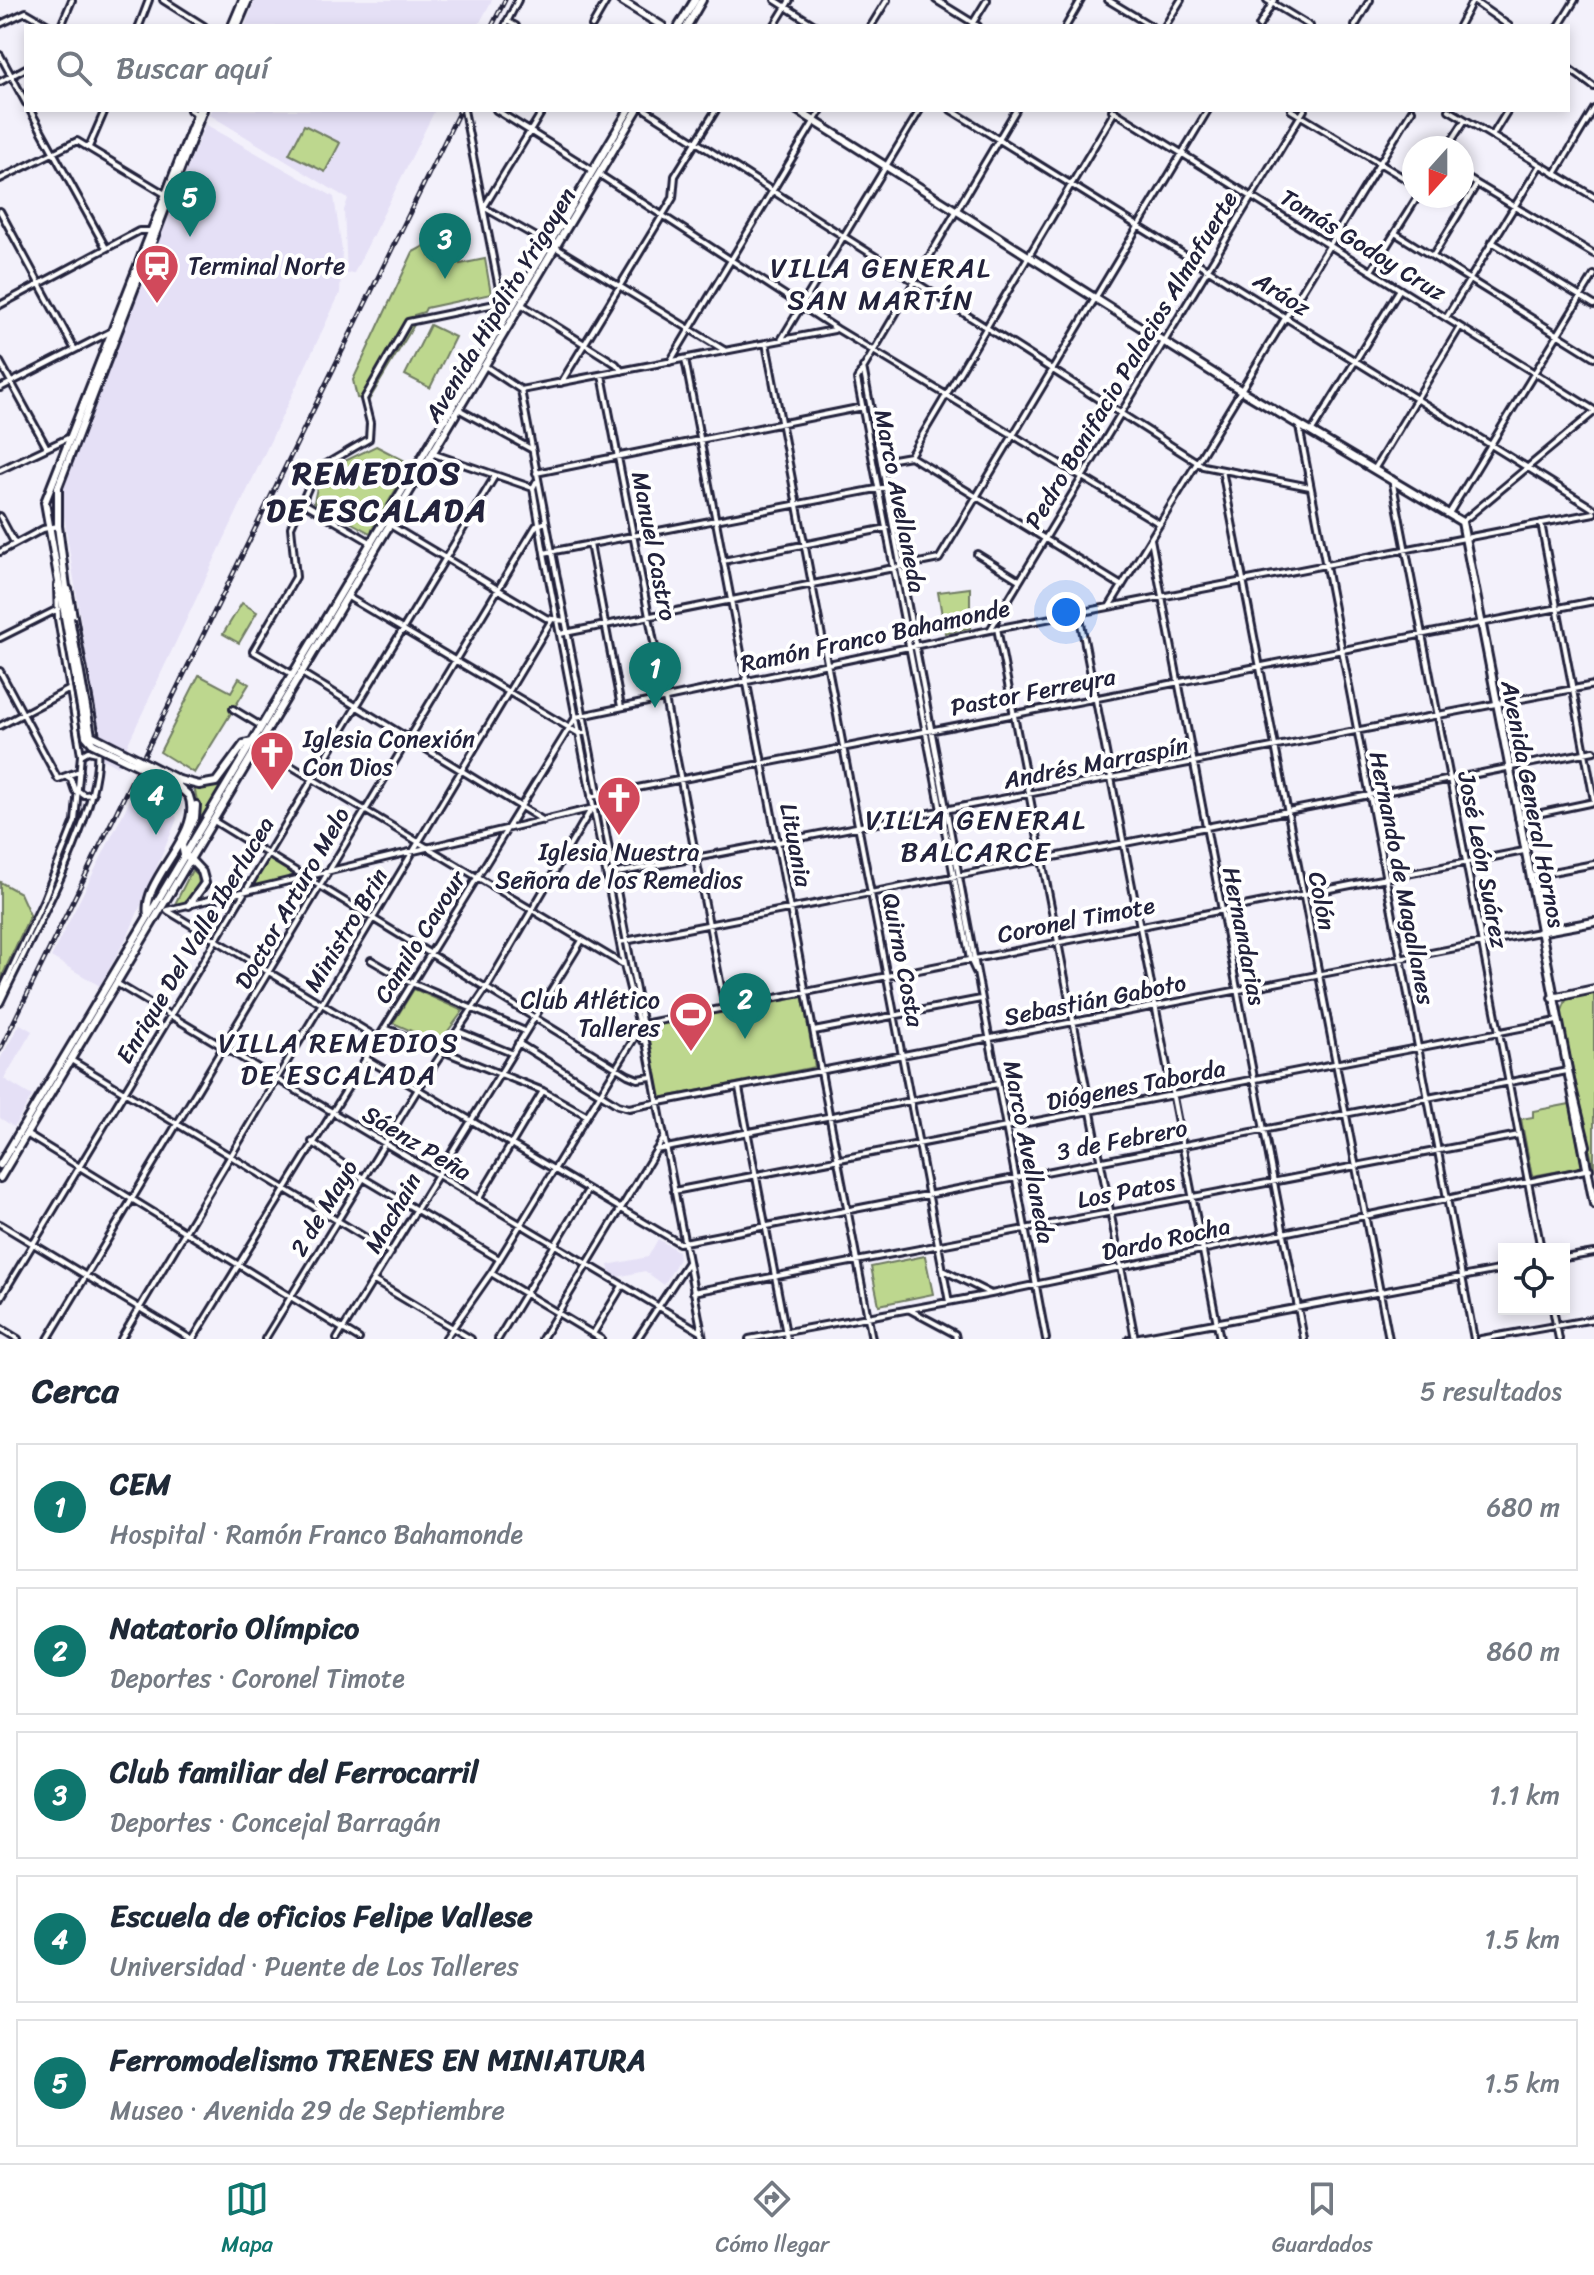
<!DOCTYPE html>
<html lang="es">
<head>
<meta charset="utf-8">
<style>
  :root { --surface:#fff; --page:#f2f2f3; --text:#1f2937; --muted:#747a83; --line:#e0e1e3; --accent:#0f766e }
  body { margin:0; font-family:Sriracha,sans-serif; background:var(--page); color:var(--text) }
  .controls { position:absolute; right:24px; bottom:24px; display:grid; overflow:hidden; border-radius:0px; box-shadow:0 4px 12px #0003 }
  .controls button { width:72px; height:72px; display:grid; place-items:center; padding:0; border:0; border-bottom:2px solid var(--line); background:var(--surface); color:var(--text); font:40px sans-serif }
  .compass { position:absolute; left:1402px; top:136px; width:72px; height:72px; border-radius:50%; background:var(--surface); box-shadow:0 4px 12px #0003; rotate:201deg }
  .you { position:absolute; left:1066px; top:612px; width:28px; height:28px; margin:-20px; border:6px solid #fff; border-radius:50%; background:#1a73e8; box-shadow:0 0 0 12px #1a73e833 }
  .badge { display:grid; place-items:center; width:52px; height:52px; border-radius:50%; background:var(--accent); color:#fff; font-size:26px; font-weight:700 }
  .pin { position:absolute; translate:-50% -66px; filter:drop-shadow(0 2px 4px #0008) }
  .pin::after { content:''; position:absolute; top:42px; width:28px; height:24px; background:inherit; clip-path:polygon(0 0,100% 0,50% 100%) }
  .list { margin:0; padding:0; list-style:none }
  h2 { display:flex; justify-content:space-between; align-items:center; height:104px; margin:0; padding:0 32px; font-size:34px }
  h2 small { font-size:26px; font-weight:400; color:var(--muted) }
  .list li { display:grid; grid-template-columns:52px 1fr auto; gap:24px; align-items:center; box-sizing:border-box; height:128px; margin:0 16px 16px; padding:0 16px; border:2px solid var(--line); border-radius:0px }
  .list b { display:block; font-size:30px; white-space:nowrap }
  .list p { margin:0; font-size:26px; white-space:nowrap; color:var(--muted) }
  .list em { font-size:26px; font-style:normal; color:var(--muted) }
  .icon { flex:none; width:44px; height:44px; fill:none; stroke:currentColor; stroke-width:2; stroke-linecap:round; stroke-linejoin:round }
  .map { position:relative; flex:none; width:1594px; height:1339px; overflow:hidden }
  .search { position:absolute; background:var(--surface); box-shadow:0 4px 12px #0003; left:24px; right:24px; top:24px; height:88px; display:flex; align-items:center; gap:20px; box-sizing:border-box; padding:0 28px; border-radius:0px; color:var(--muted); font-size:30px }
  .sheet { height:824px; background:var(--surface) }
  nav { display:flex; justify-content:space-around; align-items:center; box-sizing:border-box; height:112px; border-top:2px solid var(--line); background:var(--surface); font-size:22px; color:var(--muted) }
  nav a { display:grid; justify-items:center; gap:4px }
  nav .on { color:var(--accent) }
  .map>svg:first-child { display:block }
  .built { fill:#e5e0f6 }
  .green { fill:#bdd78e; stroke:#707c64; stroke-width:2 }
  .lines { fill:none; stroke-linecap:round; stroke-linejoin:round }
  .minor-casing { stroke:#22223b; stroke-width:10 }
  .major-casing { stroke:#22223b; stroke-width:12 }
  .minor { stroke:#fff; stroke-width:4 }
  .major { stroke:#fff; stroke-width:6 }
  .rail-casing { stroke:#22223b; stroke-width:5 }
  .rail { stroke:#fff; stroke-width:2; stroke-dasharray:6; stroke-linecap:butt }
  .major-bridge-casing { stroke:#22223b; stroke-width:12; stroke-linecap:butt }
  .major-bridge { stroke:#fff; stroke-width:6 }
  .labels { text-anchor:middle; stroke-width:8; stroke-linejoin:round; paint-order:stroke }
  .street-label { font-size:24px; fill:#22223b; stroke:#fff }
  .poi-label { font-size:24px; fill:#22223b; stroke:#fff; text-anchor:start }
  .quarter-label { font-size:28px; letter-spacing:2px; fill:#22223b; stroke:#fff }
  .district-label { font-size:32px; font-weight:bold; letter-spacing:2px; fill:#22223b; stroke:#fff }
</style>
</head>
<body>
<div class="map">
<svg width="1594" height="1339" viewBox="0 0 1594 1339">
  <rect width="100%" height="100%" fill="#f3f1fb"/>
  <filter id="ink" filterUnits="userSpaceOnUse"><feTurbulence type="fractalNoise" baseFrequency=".0125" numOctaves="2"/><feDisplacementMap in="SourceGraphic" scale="16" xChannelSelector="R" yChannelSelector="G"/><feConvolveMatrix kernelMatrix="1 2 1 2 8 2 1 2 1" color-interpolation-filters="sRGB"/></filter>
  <g filter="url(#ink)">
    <!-- built -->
    <path class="built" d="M255 0H492L478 26H245Z
      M212 110H435L354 273 347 274 344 210 348 199 210 115Z
      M205 124 334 197 342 250 340 293 117 767 97 756 99 736 60 491Z
      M134 792 173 810 177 819 129 933 100 986 51 957Z
      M20 1024 32 1031 4 1079 32 1096 14 1127 0 1118V1059Z
      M658 1239 678 1251 679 1259 664 1285 645 1271 617 1277 610 1273 608 1265 648 1257Z"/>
    <!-- green -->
    <path class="green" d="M304 125 340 143 325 172 289 154Z
      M428 244 429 256 457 252 460 264 485 259 491 294 426 308 424 312 414 315V325L369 400 357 398 353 380 413 252Z
      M430 325 455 337 430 388 405 375Z
      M376 446 411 464 370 533 314 502 320 473Z
      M970 588V628L945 633 938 592Z
      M242 603 257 612 239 643 223 634Z
      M199 675 231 692 239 678 249 684 194 773 160 752Z
      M237 759 186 844 200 813 194 787 219 782Z
      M269 858 300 877 250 889Z
      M192 870 198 876 199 887 186 903 174 906Z
      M0 882 20 893 30 915 0 981Z
      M414 989 463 1011 439 1043 393 1023Z
      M1594 993V1171L1561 1013 1567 998Z
      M803 997 815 1067 660 1098 647 1024Z
      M1570 1104 1582 1167 1532 1176 1521 1119 1533 1117V1111Z
      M925 1256 933 1294 879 1305 871 1267Z"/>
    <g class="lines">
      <!-- minor casing -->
      <g class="minor-casing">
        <path id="minor" d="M163 0 204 26
          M775 0 816 26
          M936 0 978 26
          M1108 0 1151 26
          M1267 0 1310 26
          M1472 0 1509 26
          M507 21 516 26
          M0 24 26 12 50 26
          M61 26 72 0
          M139 26 149 0
          M505 26 518 0
          M592 26 607 0
          M774 26 790 0
          M871 26 887 0
          M971 26 987 0
          M1066 26 1081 0
          M1165 26 1181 0
          M1259 26 1274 0
          M1355 26 1370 0
          M1459 26 1473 0
          M1559 26 1575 0
          M0 55 26 103
          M1568 68 1594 87
          M0 82 26 68
          M30 110 106 248
          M190 110 198 115
          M464 110 505 319
          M496 110 592 170
          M646 110 1203 466 1310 487
          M951 110 1594 509
          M1112 110 1594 410
          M1291 110 1414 184
          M1449 110 1594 197
          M1492 136 1508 110
          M89 147 105 110
          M1447 148 1465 120
          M1555 174 1594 109
          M600 175 837 329 1160 524
          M1462 175 1594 254
          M0 179 77 141 165 194
          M484 207 543 110
          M485 208 549 244
          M0 211 74 348
          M1395 233 1594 357
          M1492 242 1594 305
          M555 247 724 350
          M1433 256 1477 184
          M1371 271 1418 196
          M521 304 616 364 622 371
          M0 305 139 231H153
          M1446 318 1540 165
          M781 340 920 110
          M766 343 949 1302
          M685 359 872 1339
          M0 362 46 446
          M670 362 821 110
          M485 366 521 390 703 1339
          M863 367 1046 1339
          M602 375 725 1007
          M561 383 673 198 675 176 716 110
          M0 388 112 331
          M521 390 834 330
          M460 410 531 449
          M1299 426 1474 1339
          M1312 431 1400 289
          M434 454 533 488
          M910 456 1122 586
          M882 461 910 456 1115 111
          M1375 468 1460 327
          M0 470 70 437
          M1222 470 1389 1339
          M536 473 863 407
          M1392 479 1541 1249
          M536 482 533 488 544 553 624 965 643 1041
          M304 503 372 543
          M1450 512 1594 275
          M0 516 15 544
          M1462 522 1594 412
          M1541 523 1594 800
          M390 525 546 618 565 621
          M1151 539 1304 1339
          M590 544 621 707
          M0 552 43 529 58 526
          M544 553 887 487
          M977 554 1019 580
          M723 561 887 528
          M69 589 96 737
          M348 597 578 733H587
          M1109 607 1412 110
          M1079 613 1220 1339
          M997 628 1135 1339
          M990 630 1304 110
          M560 634 939 559 1208 110
          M0 638 58 609
          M0 671 58 779 80 771
          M300 672 544 821
          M292 674 253 651 296 577 291 527 316 470 369 439 370 423 364 399 408 322 500 303
          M233 709 261 726
          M0 726 70 689
          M256 745 624 965
          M81 755 88 751 97 753
          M66 776 71 779 75 791
          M77 790 84 795 93 794
          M591 797 1594 601
          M1518 818 1594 802
          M214 821 628 1075 638 1079 651 1077
          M607 875 1594 685
          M1531 876 1594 864
          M167 910 602 806
          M168 911 378 1038
          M620 942 1594 751
          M371 960 407 981 525 1031
          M976 972 970 959 857 379 1016 110
          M116 983 701 1332
          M0 994 44 899 75 821 81 755 58 619 57 585
          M0 1003C28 942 104 810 97 746
          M385 1028 543 1091 586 1115
          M458 1031 511 1053
          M814 1031 981 999
          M518 1043 618 1105 629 1108 1539 932
          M365 1058 679 1243 1567 1071
          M71 1060 391 1253
          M739 1088 787 1339
          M26 1134 359 1339
          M312 1142 363 1178 499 1259
          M656 1150 998 1084
          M674 1191 1557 1021
          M478 1200 543 1091
          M0 1224 191 1339
          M1564 1258 1594 1253
          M943 1270 991 1294
          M491 1273 601 1339
          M374 1281 471 1339
          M693 1292 1519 1135
          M0 1299 495 476
          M1553 1309 1559 1339
          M910 1310 955 1334 956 1339
          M0 1328 18 1339
          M593 1334 622 1286
          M48 1339 536 526 546 522
          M121 1339 551 621
          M193 1339 576 717 990 630 1594 513
          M265 1339 418 1089 487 987 590 811
          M337 1339 581 942
          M445 1339 491 1273 643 1024 1524 851
          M498 1339 588 1190
          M542 1339 663 1139
          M637 1339 688 1262
          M749 1339 991 1294 1590 1169
          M1129 1339 1504 1269
          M1481 1339 1594 1319"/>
      </g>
      <!-- major casing -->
      <g class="major-casing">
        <path id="major" d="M620 0 662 26
          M232 26 243 0
          M237 26 248 0
          M679 26 695 0
          M687 26 702 0
          M797 110 1242 391 1462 522 1594 1204
          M65 617 45 502 199 110
          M70 618 58 526V487L203 110
          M179 780 199 785 216 782 244 744 252 742
          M184 855 182 845 195 818 196 805
          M188 857 202 872 205 883 189 905
          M148 915C141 879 204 834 189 796L176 784
          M1539 932 1594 922
          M1552 998 1594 989
          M1569 1076 1586 1146
          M0 1165 629 110
          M0 1178 637 110"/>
      </g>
      <!-- minor -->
      <use href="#minor" class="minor"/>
      <!-- major -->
      <use href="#major" class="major"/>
      <!-- rail casing -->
      <g class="rail-casing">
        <path id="rail" d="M492 26 505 0
          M0 1050 460 110"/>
      </g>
      <!-- rail -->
      <use href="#rail" class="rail"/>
      <!-- major-bridge casing -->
      <g class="major-bridge-casing">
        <path id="major-bridge" d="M65 617 86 736 93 744 176 784
          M70 618 91 735 179 780"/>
      </g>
      <!-- major-bridge -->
      <use href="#major-bridge" class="major-bridge"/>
    </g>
  </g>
  <!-- icons -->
  <defs>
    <g id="station-pin" transform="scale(2.3)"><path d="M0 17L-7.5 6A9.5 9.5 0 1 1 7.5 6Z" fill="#d1495b" stroke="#fff"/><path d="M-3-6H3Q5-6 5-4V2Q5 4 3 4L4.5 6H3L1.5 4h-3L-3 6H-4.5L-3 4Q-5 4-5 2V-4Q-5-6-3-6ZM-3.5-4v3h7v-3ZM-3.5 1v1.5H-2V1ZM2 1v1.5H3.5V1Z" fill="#fff"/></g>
    <g id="church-pin" transform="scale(2.3)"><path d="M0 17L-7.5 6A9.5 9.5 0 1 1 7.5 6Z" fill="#d1495b" stroke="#fff"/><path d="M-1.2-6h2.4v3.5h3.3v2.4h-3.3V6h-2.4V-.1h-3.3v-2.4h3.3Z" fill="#fff"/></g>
    <g id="stadium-pin" transform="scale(2.3)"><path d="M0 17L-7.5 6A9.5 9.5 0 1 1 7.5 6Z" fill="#d1495b" stroke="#fff"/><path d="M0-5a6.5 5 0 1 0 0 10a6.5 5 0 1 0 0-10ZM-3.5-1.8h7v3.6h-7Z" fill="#fff"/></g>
  </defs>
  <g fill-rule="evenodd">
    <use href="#station-pin" x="157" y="266"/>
    <use href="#church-pin" x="272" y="753"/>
    <use href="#church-pin" x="619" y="798"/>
    <use href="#stadium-pin" x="691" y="1014"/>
  </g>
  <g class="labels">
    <!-- street labels -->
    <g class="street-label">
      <text transform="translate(1363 245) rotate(32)" y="8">Tomás Godoy Cruz</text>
      <text transform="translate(1282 294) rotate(32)" y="8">Aráoz</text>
      <text transform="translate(500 305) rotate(-59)" y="8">Avenida Hipólito Yrigoyen</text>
      <text transform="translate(1131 360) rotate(-59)" y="8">Pedro Bonifacio Palacios Almafuerte</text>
      <text transform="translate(900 501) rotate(79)" y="8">Marco Avellaneda</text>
      <text transform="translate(654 546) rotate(79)" y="8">Manuel Castro</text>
      <text transform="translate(875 636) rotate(-12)" y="8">Ramón Franco Bahamonde</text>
      <text transform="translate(1033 692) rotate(-11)" y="8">Pastor Ferreyra</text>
      <text transform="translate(1096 763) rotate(-11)" y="8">Andrés Marraspín</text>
      <text transform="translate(1533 804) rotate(79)" y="8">Avenida General Hornos</text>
      <text transform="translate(796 845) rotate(79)" y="8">Lituania</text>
      <text transform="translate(1483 860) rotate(79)" y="8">José León Suárez</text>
      <text transform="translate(1402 878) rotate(79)" y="8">Hernando de Magallanes</text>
      <text transform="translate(292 898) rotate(-60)" y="8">Doctor Arturo Melo</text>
      <text transform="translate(1322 901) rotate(79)" y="8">Colón</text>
      <text transform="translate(1076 920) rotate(-11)" y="8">Coronel Timote</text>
      <text transform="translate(346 930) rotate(-59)" y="8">Ministro Brin</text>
      <text transform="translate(1244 936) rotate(79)" y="8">Hernandarias</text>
      <text transform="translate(420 937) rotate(-58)" y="8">Camilo Cavour</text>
      <text transform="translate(195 940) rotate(-59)" y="8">Enrique Del Valle Iberlucea</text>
      <text transform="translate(903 960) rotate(79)" y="8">Quirno Costa</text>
      <text transform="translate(1095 1000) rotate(-11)" y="8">Sebastián Gaboto</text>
      <text transform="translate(1136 1085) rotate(-11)" y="8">Diógenes Taborda</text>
      <text transform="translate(1122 1140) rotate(-11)" y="8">3 de Febrero</text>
      <text transform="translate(417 1143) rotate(31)" y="8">Sáenz Peña</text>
      <text transform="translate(1029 1152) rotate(79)" y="8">Marco Avellaneda</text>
      <text transform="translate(1126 1191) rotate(-11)" y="8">Los Patos</text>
      <text transform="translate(324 1208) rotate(-59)" y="8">2 de Mayo</text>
      <text transform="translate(393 1213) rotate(-60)" y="8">Machain</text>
      <text transform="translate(1166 1239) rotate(-12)" y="8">Dardo Rocha</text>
    </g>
    <!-- poi labels -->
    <g class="poi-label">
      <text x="188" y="274">Terminal Norte</text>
      <text x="303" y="747">Iglesia Conexión<tspan x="303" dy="28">Con Dios</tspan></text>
      <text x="619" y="860" text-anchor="middle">Iglesia Nuestra<tspan x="619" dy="28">Señora de los Remedios</tspan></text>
      <text x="660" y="1008" text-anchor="end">Club Atlético<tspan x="660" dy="28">Talleres</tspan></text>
    </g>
    <!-- quarter labels -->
    <g class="quarter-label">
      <text x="881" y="277">VILLA GENERAL<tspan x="881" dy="32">SAN MARTÍN</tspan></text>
      <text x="976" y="829">VILLA GENERAL<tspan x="976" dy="32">BALCARCE</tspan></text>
      <text x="339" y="1052">VILLA REMEDIOS<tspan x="339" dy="32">DE ESCALADA</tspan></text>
    </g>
    <!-- district labels -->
    <g class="district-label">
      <text x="377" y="484">REMEDIOS<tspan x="377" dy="37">DE ESCALADA</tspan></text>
    </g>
  </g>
</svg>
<div class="controls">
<button><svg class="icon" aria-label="locate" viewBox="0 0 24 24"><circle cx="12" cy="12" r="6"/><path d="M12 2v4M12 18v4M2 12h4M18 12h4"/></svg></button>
</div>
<svg class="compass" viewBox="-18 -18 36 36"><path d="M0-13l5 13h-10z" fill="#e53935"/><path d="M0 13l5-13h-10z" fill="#747a83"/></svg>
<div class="you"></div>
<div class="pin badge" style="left:655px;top:708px">1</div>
<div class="pin badge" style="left:745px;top:1039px">2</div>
<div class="pin badge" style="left:445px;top:279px">3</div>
<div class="pin badge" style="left:156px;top:835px">4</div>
<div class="pin badge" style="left:190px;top:237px">5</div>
<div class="search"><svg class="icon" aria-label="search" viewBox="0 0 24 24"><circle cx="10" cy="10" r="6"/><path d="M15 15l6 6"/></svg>Buscar aquí</div>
</div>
<section class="sheet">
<h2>Cerca<small>5 resultados</small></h2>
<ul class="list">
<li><span class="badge">1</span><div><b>CEM</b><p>Hospital · Ramón Franco Bahamonde</p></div><em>680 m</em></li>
<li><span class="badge">2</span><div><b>Natatorio Olímpico</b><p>Deportes · Coronel Timote</p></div><em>860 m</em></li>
<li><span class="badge">3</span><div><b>Club familiar del Ferrocarril</b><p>Deportes · Concejal Barragán</p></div><em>1.1 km</em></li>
<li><span class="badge">4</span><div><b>Escuela de oficios Felipe Vallese</b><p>Universidad · Puente de Los Talleres</p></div><em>1.5 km</em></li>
<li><span class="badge">5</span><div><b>Ferromodelismo TRENES EN MINIATURA</b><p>Museo · Avenida 29 de Septiembre</p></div><em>1.5 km</em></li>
</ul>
</section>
<nav>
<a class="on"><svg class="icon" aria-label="map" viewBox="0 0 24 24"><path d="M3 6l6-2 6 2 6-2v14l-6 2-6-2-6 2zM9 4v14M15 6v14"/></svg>Mapa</a>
<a><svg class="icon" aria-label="directions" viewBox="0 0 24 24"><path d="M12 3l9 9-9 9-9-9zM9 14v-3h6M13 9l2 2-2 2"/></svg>Cómo llegar</a>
<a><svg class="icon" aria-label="saved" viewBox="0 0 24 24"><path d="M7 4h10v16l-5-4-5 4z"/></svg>Guardados</a>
</nav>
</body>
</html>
